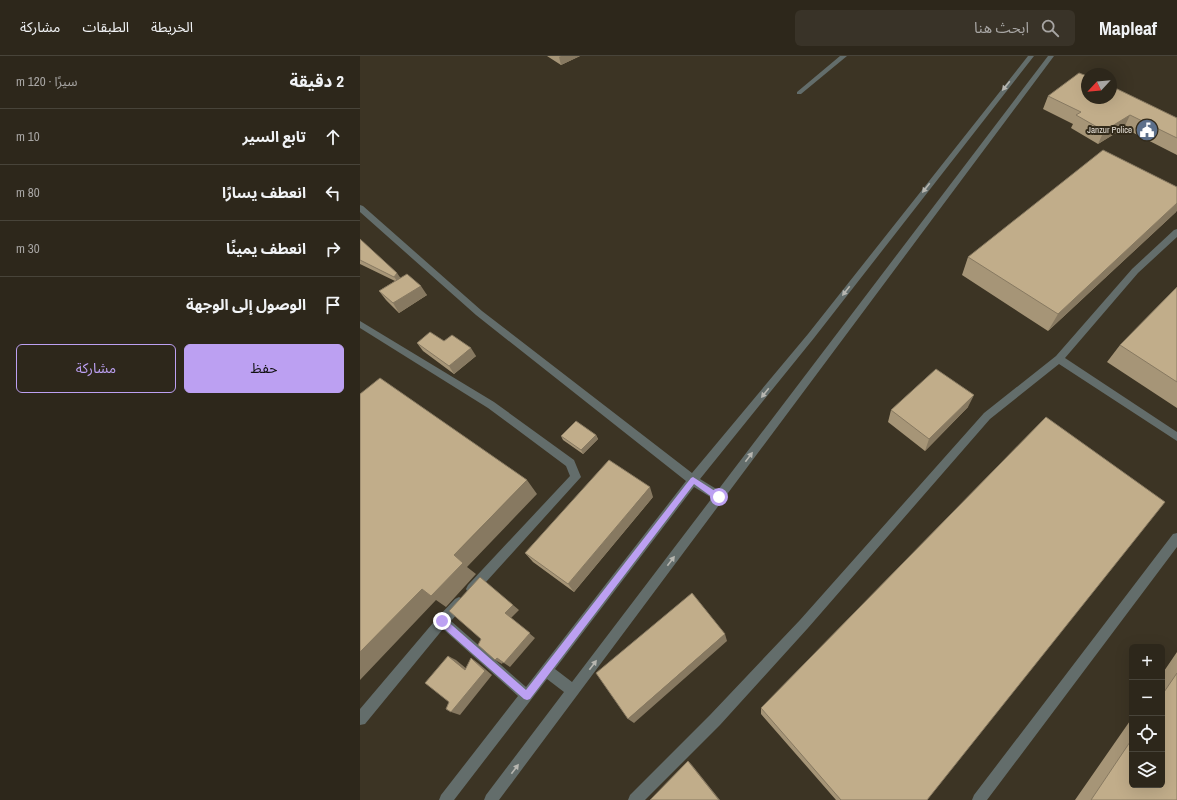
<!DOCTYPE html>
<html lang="ar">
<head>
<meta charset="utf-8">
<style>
  :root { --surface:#2d271b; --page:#393328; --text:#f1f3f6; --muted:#a7a5a3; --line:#48443a; --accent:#bca0f2 }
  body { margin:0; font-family:"Archivo Narrow","Noto Sans Arabic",sans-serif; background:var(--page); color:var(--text); direction:rtl }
  .controls { position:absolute; right:12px; bottom:12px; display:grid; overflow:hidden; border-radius:6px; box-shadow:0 4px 16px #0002 }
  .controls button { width:36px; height:36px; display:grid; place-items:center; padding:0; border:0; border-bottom:1px solid var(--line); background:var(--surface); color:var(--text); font:20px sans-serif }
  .compass { position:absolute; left:721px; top:12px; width:36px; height:36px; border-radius:50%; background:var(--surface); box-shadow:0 4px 16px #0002; rotate:244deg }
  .stop { position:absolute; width:12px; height:12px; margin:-9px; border:3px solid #bca0f2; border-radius:50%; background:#fff }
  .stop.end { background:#bca0f2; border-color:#fff; box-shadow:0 1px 4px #0008 }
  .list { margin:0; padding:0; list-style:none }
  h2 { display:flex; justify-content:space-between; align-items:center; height:52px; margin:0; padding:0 16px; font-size:17px }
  h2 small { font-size:13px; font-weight:400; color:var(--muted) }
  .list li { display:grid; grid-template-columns:26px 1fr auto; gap:12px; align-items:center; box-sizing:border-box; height:56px; padding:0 16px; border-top:1px solid var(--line) }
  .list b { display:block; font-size:15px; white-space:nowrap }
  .list em { font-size:13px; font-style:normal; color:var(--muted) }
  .actions { display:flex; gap:8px; padding:12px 16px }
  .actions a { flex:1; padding:9px 0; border:1px solid var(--accent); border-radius:6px; text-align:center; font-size:14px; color:var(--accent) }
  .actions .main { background:var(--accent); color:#111 }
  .icon { flex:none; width:22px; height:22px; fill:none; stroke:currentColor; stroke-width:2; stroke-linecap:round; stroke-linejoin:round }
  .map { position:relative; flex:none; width:817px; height:744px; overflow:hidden; direction:ltr }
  header { display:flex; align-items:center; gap:24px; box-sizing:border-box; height:56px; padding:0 20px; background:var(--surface); border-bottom:1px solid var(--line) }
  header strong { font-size:19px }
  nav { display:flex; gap:22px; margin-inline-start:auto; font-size:14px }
  .search { width:280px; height:36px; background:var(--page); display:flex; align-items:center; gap:10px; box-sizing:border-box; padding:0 14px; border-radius:6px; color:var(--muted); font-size:15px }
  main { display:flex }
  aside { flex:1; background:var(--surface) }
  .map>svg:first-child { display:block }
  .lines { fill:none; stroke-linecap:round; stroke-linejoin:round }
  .minor { fill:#636d6b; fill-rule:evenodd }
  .wall { fill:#a69577 }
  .shaded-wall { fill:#877961 }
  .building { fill:#c1ad8a; stroke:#877961 }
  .oneway { fill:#b7b6b0 }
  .route { fill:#bca0f2 }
  .labels { text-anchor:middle; stroke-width:4; stroke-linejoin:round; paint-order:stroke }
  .far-poi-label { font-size:9px; fill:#e4ded5; stroke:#322a1a; text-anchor:end }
</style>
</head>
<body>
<header>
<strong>Mapleaf</strong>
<div class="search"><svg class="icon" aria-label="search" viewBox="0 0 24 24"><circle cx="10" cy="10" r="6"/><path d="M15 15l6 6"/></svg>ابحث هنا</div>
<nav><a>الخريطة</a><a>الطبقات</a><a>مشاركة</a></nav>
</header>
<main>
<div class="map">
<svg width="817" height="744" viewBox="0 0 817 744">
  <rect width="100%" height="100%" fill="#3c3424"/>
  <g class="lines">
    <!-- minor -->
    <path class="minor" d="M480 0H487L441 38H437V36Z
      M668 0H674L454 282 340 423 358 434 688 0H694L139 744H124L126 739 204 636 187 623 94 744H79L81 739 158 640 83 573 5 668 0 669V653L78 561 95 543 99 541 103 543 105 547 103 551 91 565 166 631 326 425 116 259 0 156V149L3 150 122 255 332 417 448 278ZM334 431 352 442 212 626 195 613Z
      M817 173V181L778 217 705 302 817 376V385L699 308 630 363 448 572 360 669 285 744H268L270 739 350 659 440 564 624 357 696 300 772 213 814 174Z
      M0 265 134 346 214 404 221 421 116 537 112 539 108 537 106 533 108 529 210 420 206 410 128 352 0 272Z
      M817 477V491L627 744H612L614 739 813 478Z"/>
  </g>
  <!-- wall -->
  <path class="wall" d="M187 0H220L201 9Z
    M688 40 817 62V99L764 72 738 88 711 72 713 68 683 53Z
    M817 131V154L816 156 688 275 602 219 608 201Z
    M0 183 40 222 67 239 39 257 26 244 19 235 35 225 0 208Z
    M817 231V352L747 306 760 289Z
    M57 287 116 300 94 318 63 295Z
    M608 351 565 395 528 366 531 354Z
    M236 379 238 383 223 398 203 384 201 380Z
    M293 441 214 536 173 506 165 497Z
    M817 596V744H715L772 662V729H802V618Z
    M401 652 567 744H476L401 658Z"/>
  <!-- shaded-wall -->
  <path class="shaded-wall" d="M201 0H220L201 9 199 1Z
    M770 59 764 72 738 88 744 75Z
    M817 147V154L816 156 688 275 698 258Z
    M37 217 42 224 39 227 34 221Z
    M61 230 67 239 39 257 33 247Z
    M111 292 116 300 94 318 89 310Z
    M614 339 608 351 565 395 569 383Z
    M236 379 238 383 223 398 221 394Z
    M167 424 177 438 107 511 116 518 86 551 76 544 0 624V596Z
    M290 431 293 441 214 536 208 528Z
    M153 549 159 554 151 562 175 582 150 611 144 607 145 557Z
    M365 578 367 585 274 667 268 663Z
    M88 600 96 604 113 618 105 614Z
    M111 602 118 607 132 619 100 659 91 656Z
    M137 602 143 606 142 608 135 604Z
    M328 705 332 709 360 744H359Z"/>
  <!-- building -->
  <path class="building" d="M719 17 727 20V42H751V30L817 62V82L770 59 744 75 716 59 721 56 688 40Z
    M743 94 817 131V147L698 258 608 201Z
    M0 183 37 217 34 221 0 204Z
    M47 218 61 230 33 247 19 235Z
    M817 231V326L760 289Z
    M70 276 84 285 92 279 111 292 89 310 57 287Z
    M576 313 614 339 569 383 531 354Z
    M20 322 167 424 94 499 103 507 71 540 62 533 0 596V338Z
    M686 361 805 446 567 744H481L401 652Z
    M216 365 236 379 221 394 201 380Z
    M249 404 290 431 208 528 165 497Z
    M120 521 153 549 145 557 170 577 144 607 137 602 135 604 118 589 121 583 89 555Z
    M332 537 365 578 268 663 236 617Z
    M88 600 105 614 111 602 125 615 91 656 86 653 89 646 65 627Z
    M817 617V744H731L772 683V729H802V639Z
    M328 705 359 744H290Z"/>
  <!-- one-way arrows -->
  <defs><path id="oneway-solid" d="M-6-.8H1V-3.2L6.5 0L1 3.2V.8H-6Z"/></defs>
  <g class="oneway">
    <use href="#oneway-solid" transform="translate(646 30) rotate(129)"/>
    <use href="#oneway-solid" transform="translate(566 132) rotate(128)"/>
    <use href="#oneway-solid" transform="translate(486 235) rotate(128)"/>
    <use href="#oneway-solid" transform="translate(405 337) rotate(129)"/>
    <use href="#oneway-solid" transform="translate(389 401) rotate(-53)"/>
    <use href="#oneway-solid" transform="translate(311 505) rotate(-53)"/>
    <use href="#oneway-solid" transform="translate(233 609) rotate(-53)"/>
    <use href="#oneway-solid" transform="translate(155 713) rotate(-53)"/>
  </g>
  <!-- route -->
  <path class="route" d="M333 421 361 439V444H356L334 428 170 643 167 644 164 643 79 568V563H85L166 634 331 422Z"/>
  <!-- icons -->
  <defs>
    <g id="civic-disc" transform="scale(1.15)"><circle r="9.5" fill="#5c6f8a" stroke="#322a1a"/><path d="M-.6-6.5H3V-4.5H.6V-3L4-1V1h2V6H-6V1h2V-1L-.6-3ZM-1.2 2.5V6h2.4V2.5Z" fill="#fff"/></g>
  </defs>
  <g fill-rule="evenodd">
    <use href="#civic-disc" x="787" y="74"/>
  </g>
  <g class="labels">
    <!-- far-poi labels -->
    <g class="far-poi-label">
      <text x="772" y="77">Janzur Police</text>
    </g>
  </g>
</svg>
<div class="controls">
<button>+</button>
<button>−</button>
<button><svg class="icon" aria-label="locate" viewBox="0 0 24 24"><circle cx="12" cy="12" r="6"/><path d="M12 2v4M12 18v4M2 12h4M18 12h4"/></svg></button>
<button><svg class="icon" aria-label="layers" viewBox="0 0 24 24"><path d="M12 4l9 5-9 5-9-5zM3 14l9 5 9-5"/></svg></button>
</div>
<svg class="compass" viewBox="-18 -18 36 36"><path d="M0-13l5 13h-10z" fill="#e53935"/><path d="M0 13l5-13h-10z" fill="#a7a5a3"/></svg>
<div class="stop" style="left:359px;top:441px"></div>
<div class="stop end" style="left:82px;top:565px"></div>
</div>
<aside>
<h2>2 دقيقة<small>سيرًا · 120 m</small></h2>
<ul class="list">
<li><svg class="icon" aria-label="ahead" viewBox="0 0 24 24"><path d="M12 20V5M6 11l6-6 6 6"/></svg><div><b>تابع السير</b></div><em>10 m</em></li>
<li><svg class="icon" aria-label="left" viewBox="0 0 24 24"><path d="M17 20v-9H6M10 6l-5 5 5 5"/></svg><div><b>انعطف يسارًا</b></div><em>80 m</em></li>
<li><svg class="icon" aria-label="right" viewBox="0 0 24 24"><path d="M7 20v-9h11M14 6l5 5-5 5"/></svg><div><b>انعطف يمينًا</b></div><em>30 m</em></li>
<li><svg class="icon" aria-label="arrive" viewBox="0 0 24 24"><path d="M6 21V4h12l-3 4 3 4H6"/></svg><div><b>الوصول إلى الوجهة</b></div></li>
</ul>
<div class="actions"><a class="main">حفظ</a><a>مشاركة</a></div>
</aside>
</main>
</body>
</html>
